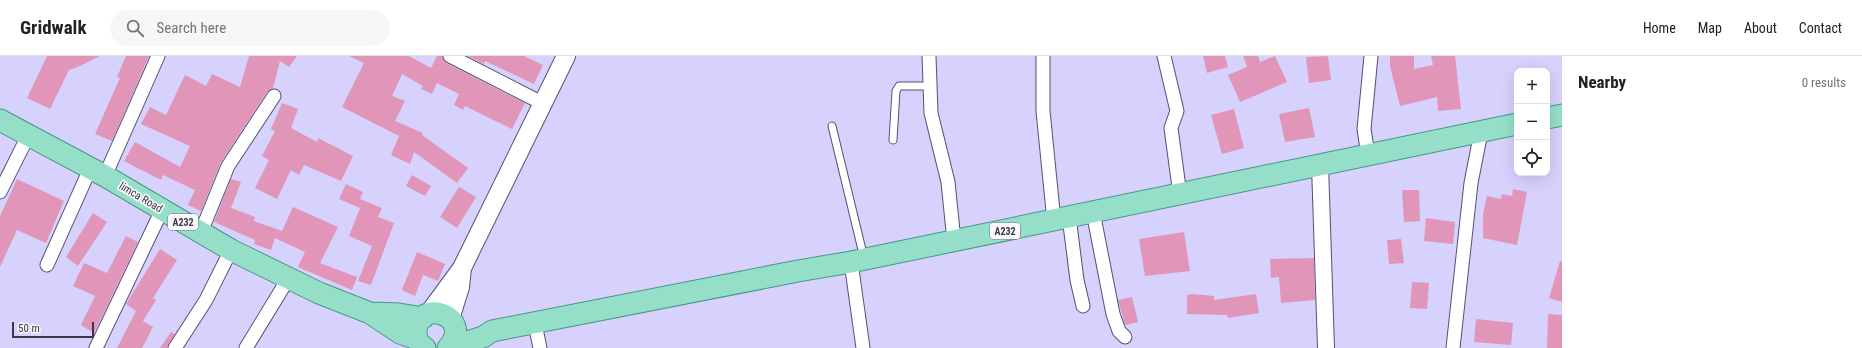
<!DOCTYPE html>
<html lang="en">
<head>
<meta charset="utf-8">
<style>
  :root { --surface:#fff; --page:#f6f6f6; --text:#202124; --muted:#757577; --line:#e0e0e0 }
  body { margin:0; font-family:"Roboto Condensed",sans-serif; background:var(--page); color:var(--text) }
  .controls { position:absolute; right:12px; top:12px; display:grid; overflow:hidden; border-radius:8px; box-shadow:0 4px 16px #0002 }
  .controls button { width:36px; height:36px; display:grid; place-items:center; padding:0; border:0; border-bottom:1px solid var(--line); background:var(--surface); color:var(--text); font:20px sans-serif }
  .scale { position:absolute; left:12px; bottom:10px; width:82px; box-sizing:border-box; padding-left:4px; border:2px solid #393749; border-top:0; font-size:11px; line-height:14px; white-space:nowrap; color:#393749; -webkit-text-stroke:3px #f8f7fc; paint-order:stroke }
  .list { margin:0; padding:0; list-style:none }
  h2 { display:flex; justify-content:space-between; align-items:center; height:52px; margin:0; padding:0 16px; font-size:17px }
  h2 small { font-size:13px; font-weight:400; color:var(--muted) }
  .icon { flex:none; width:22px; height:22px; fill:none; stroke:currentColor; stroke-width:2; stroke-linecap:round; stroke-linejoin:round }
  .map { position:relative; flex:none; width:1562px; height:292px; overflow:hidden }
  header { display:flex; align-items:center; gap:24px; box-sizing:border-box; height:56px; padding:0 20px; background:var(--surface); border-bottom:1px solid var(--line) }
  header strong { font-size:19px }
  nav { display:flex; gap:22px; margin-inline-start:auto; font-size:14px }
  .search { width:280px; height:36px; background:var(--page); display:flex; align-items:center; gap:10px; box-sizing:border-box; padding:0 14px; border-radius:22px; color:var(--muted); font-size:15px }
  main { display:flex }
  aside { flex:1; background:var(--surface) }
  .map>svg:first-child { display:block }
  .building { fill:#e195b8 }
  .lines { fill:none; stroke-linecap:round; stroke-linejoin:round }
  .service-casing { stroke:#544f74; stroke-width:9 }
  .minor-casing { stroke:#544f74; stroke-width:15 }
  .tertiary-casing { stroke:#544f74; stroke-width:18 }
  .secondary-casing { stroke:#544f74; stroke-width:20 }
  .primary-casing { stroke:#479785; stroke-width:23 }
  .service { stroke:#fff; stroke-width:7 }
  .minor { stroke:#fff; stroke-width:13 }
  .tertiary { stroke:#fff; stroke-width:16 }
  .secondary { stroke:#fff; stroke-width:18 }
  .primary { stroke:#95dfc9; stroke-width:21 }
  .labels { text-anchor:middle; stroke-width:3.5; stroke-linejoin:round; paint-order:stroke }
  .shield { fill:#f8f7fc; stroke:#72717f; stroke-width:1 }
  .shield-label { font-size:10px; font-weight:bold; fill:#393749 }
  .street-label { font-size:11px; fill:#393749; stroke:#f8f7fc }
</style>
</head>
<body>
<header>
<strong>Gridwalk</strong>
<div class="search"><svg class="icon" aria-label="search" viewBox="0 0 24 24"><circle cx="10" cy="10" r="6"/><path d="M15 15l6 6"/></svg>Search here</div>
<nav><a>Home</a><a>Map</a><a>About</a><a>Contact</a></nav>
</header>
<main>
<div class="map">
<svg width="1562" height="292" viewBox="0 0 1562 292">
  <rect width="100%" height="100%" fill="#d6d1fd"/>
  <!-- building -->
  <path class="building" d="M47 0H100L80 10 69 14 50 53 27 42Z
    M126 0H149L112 85 95 78 120 22 117 21Z
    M249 0H297L289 11 280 5 273 32 267 36 221 106 201 155 188 149 195 134 163 119 161 124 124 105 135 86 180 111 190 90 141 68 150 51 166 59 185 19 206 30 212 18 240 31Z
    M349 0H409L431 12 437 0H442L446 7 525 47 512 73 465 50 463 54 454 49 459 38 437 27 432 38 421 33 423 30 402 18 392 40 405 45 395 65 423 77 422 79 468 112 457 127 414 96 410 108 391 99 399 80 342 51 364 7Z
    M468 0H524L543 9 534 28 485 5 484 8Z
    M1203 0H1225L1228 11 1207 17Z
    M1243 0H1258L1260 6 1275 0 1287 26 1240 46 1228 19 1247 11Z
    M1328 0 1331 24 1309 27 1306 1Z
    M1390 0H1414V13L1433 9 1431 0H1455L1461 53 1438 55 1437 41 1400 50 1390 10Z
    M282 47 298 53 291 72 317 86 318 82 353 100 341 125 304 109 299 119 291 114 277 143 255 132 269 104 262 100 275 75 271 73Z
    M1309 52 1315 81 1285 86 1279 58Z
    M1234 53 1244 92 1222 98 1211 59Z
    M412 119 431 130 425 140 406 130Z
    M17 123 64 145 46 187 17 174 0 211V160Z
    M231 123 241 126 231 152 255 161 254 165 282 175 293 151 338 171 320 207 357 221 352 234 298 211 305 196 275 182 271 194 254 188 255 184 214 166Z
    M346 128 363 136 360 143 382 152 378 161 394 167 371 229 358 225 372 190 349 180 360 152 339 143Z
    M459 131 476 141 457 172 440 161Z
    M1513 133 1527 136 1517 189 1483 182V158L1487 140 1501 143 1502 138 1512 140Z
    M1402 134H1419L1420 165 1404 166Z
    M93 157 107 166 78 210 66 201Z
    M1426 162 1455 166 1453 188 1424 185Z
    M1184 176 1190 215 1145 220 1139 183Z
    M126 180 138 186 94 277 81 269 95 240 73 230 84 207 107 217Z
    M1401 183 1404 207 1389 208 1387 184Z
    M160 193 177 204 153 242 156 244 143 265 153 271 142 292H117L136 255 126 248Z
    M417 196 445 208 438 225 423 219 415 240 402 234Z
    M1314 202 1315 244 1281 247 1279 221 1271 222 1270 203Z
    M1560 205H1562V246L1549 242Z
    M1412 226 1429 227 1427 253 1410 252Z
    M1192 238 1214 240V244L1256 238 1259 257 1228 262 1227 259 1187 258V239Z
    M1132 241 1138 266 1125 269 1118 244Z
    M1548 258 1562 259V292H1547Z
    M1476 263 1513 267 1511 289 1474 286Z
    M171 276 175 278 167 292H160Z"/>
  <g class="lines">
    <!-- service casing -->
    <g class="service-casing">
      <path id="service" d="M832 70 864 202
        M893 84 896 35 899 30H930"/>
    </g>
    <!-- minor casing -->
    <g class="minor-casing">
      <path id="minor" d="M450 0 542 47
        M929 0 931 57 948 126 954 185
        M1043 0V55L1054 165
        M1164 0 1177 55 1171 72 1180 139
        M1368 99 1364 73 1371 0
        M105 120 158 0
        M0 136 28 80
        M1093 156 1113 258 1119 275 1125 281
        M1069 161 1077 224 1083 250
        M201 176 228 110 274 40
        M851 206 863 292
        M47 209 90 113
        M535 268 540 292
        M96 292 162 154
        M175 292 206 244 231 194
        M246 292 288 223
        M1453 292 1471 127 1481 76"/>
    </g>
    <!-- tertiary casing -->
    <g class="tertiary-casing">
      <path id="tertiary" d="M1320 109 1326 292"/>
    </g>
    <!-- secondary casing -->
    <g class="secondary-casing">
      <path id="secondary" d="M429 257 462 212 566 0
        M450 263 460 231 462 212"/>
    </g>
    <!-- primary casing -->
    <g class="primary-casing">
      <path id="primary" d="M1547 62 1562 59
        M0 64 105 120 231 194 319 237 370 257 400 277 417 283
        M371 257 399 258 423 262
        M425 292C419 288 416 284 416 276 417 240 476 260 448 292
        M448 292 483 281 492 275 798 215 851 206 1517 68"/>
    </g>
    <!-- service -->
    <use href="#service" class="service"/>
    <!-- minor -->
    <use href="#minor" class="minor"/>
    <!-- tertiary -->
    <use href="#tertiary" class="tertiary"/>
    <!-- secondary -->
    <use href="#secondary" class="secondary"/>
    <!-- primary -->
    <use href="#primary" class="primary"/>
  </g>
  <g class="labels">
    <!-- shield labels -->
    <g class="shield">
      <rect x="168" y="158" width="30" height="16" rx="3"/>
      <rect x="990" y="167" width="30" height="16" rx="3"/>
    </g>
    <g class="shield-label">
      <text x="183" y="170">A232</text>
      <text x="1005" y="179">A232</text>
    </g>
    <!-- street labels -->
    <g class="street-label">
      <text transform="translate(141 141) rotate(31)" y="4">limca Road</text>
    </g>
  </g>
</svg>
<div class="controls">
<button>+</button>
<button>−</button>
<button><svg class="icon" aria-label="locate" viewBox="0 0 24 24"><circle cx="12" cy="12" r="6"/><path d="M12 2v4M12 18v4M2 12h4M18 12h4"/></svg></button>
</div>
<div class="scale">50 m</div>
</div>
<aside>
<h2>Nearby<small>0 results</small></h2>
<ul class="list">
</ul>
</aside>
</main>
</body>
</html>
